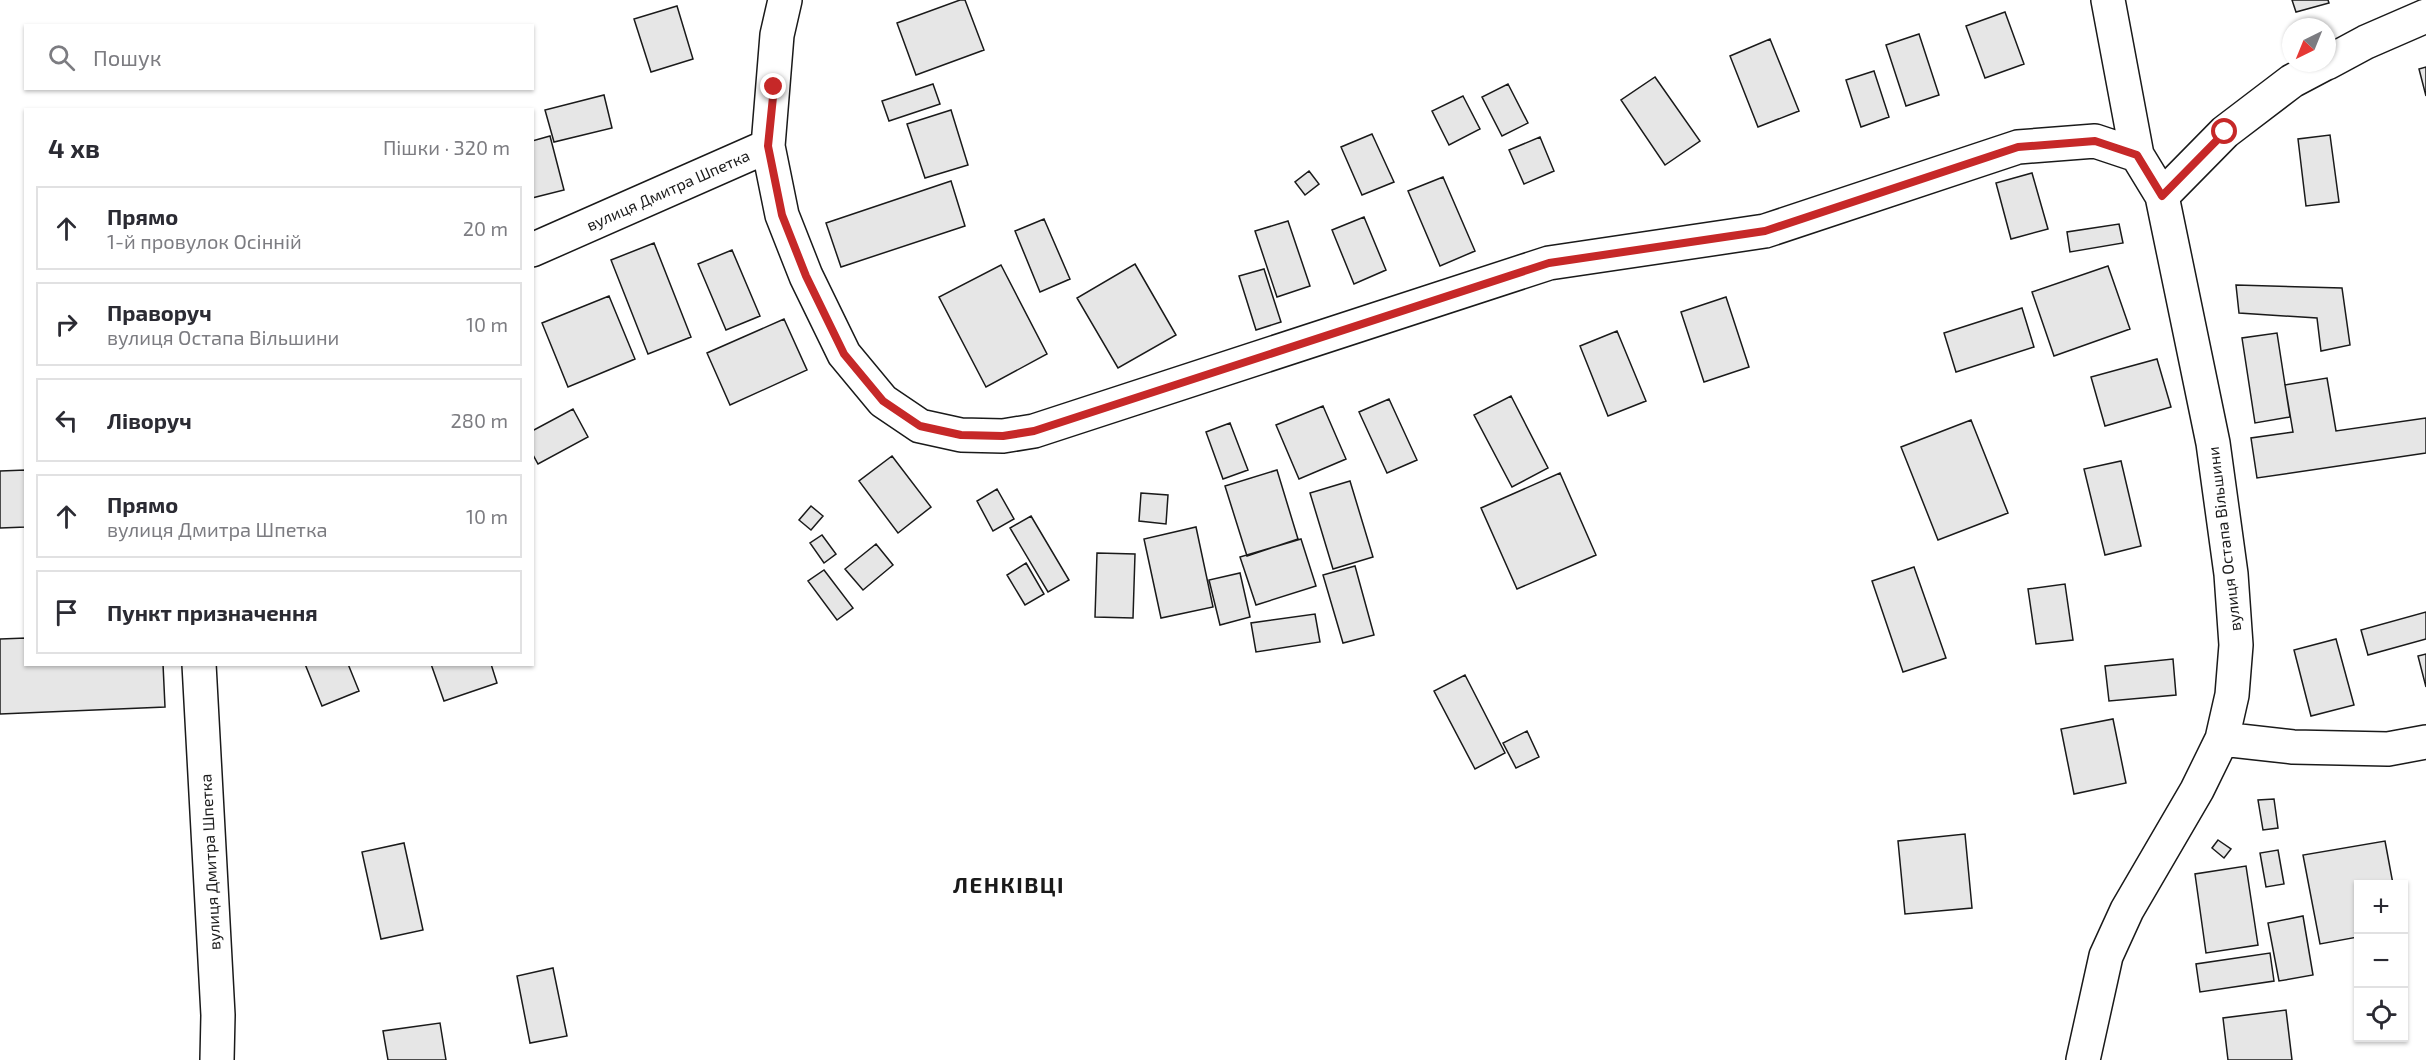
<!DOCTYPE html>
<html lang="uk">
<head>
<meta charset="utf-8">
<style>
  :root { --surface:#fff; --page:#f2f2f3; --text:#2b2b33; --muted:#7c7c81; --line:#e1e1e2 }
  body { margin:0; font-family:"Exo 2",sans-serif; background:var(--page); color:var(--text) }
  .controls { position:absolute; right:18px; bottom:18px; display:grid; overflow:hidden; border-radius:0px; box-shadow:0 2px 4px #0004 }
  .controls button { width:54px; height:54px; display:grid; place-items:center; padding:0; border:0; border-bottom:2px solid var(--line); background:var(--surface); color:var(--text); font:30px sans-serif }
  .compass { position:absolute; left:2282px; top:18px; width:54px; height:54px; border-radius:50%; background:var(--surface); box-shadow:0 2px 4px #0004; rotate:223deg }
  .stop { position:absolute; width:18px; height:18px; margin:-14px; border:4px solid #c62828; border-radius:50%; background:#fff }
  .stop.end { background:#c62828; border-color:#fff; box-shadow:0 2px 6px #0008 }
  .list { margin:0; padding:0; list-style:none }
  h2 { display:flex; justify-content:space-between; align-items:center; height:78px; margin:0; padding:0 24px; font-size:26px }
  h2 small { font-size:20px; font-weight:400; color:var(--muted) }
  .list li { display:grid; grid-template-columns:39px 1fr auto; gap:18px; align-items:center; box-sizing:border-box; height:84px; margin:0 12px 12px; padding:0 12px; border:2px solid var(--line); border-radius:0px }
  .list b { display:block; font-size:22px; white-space:nowrap }
  .list p { margin:0; font-size:20px; white-space:nowrap; color:var(--muted) }
  .list em { font-size:20px; font-style:normal; color:var(--muted) }
  .icon { flex:none; width:33px; height:33px; fill:none; stroke:currentColor; stroke-width:2; stroke-linecap:round; stroke-linejoin:round }
  .map { position:relative; flex:none; width:2426px; height:1060px; overflow:hidden }
  .search { position:absolute; background:var(--surface); box-shadow:0 2px 4px #0004; left:24px; top:24px; width:510px; height:66px; display:flex; align-items:center; gap:15px; box-sizing:border-box; padding:0 21px; border-radius:0px; color:var(--muted); font-size:22px }
  .panel { position:absolute; background:var(--surface); box-shadow:0 2px 4px #0004; left:24px; top:108px; width:510px; height:558px; border-radius:0px }
  .map>svg:first-child { display:block }
  .building { fill:#e6e6e6; stroke:#1a1a1a; stroke-width:1.5 }
  .lines { fill:none; stroke-linecap:round; stroke-linejoin:round }
  .street-casing { stroke:#1a1a1a; stroke-width:36 }
  .street { stroke:#fff; stroke-width:33 }
  .route { stroke:#c62828; stroke-width:8 }
  .labels { text-anchor:middle; stroke-width:4.5; stroke-linejoin:round; paint-order:stroke }
  .street-label { font-size:16px; fill:#1a1a1a; stroke:#fff }
  .district-label { font-size:22px; font-weight:bold; letter-spacing:1.5px; fill:#1a1a1a; stroke:#fff }
</style>
</head>
<body>
<div class="map">
<svg width="2426" height="1060" viewBox="0 0 2426 1060">
  <rect width="100%" height="100%" fill="#fff"/>
  <!-- building -->
  <path class="building" d="M960 0H965L984 50 916 75 897 23Z
    M2292 0H2328L2329 3 2296 12Z
    M677 6 693 59 651 72 634 19Z
    M2005 12 2024 64 1985 78 1966 26Z
    M1919 34 1939 95 1906 106 1886 45Z
    M1770 39 1799 111 1758 127 1730 56Z
    M2426 67V96L2419 69Z
    M1874 71 1889 117 1861 127 1846 80Z
    M1655 77 1700 141 1665 165 1621 100Z
    M933 84 940 104 889 121 882 101Z
    M1508 84 1528 123 1502 136 1482 97Z
    M604 95 612 128 554 142 545 110Z
    M1463 96 1480 129 1449 145 1432 111Z
    M951 110 968 165 925 178 907 124Z
    M1372 134 1394 182 1362 195 1341 147Z
    M2330 135 2339 202 2306 206 2298 139Z
    M550 136 564 190 532 198V141Z
    M1540 137 1554 171 1524 184 1509 150Z
    M1309 171 1319 184 1305 195 1295 182Z
    M2032 173 2048 229 2011 239 1996 183Z
    M1443 177 1475 251 1440 266 1408 191Z
    M951 181 965 226 841 267 826 223Z
    M1364 217 1386 270 1354 284 1332 230Z
    M1044 219 1070 279 1040 292 1015 231Z
    M1288 221 1310 286 1277 297 1255 231Z
    M2119 224 2123 243 2070 252 2067 232Z
    M654 243 691 337 648 354 611 260Z
    M732 250 760 316 726 330 698 264Z
    M1135 264 1176 335 1118 368 1077 298Z
    M1001 265 1047 354 986 387 939 297Z
    M2108 266 2130 329 2054 356 2032 292Z
    M1264 269 1281 322 1256 330 1239 276Z
    M2236 285 2342 288 2350 345 2321 351 2317 318 2239 313Z
    M609 296 635 359 568 387 542 323Z
    M1726 297 1749 367 1704 382 1681 312Z
    M2022 308 2034 347 1956 372 1944 333Z
    M784 319 807 370 730 405 707 353Z
    M1617 331 1646 401 1608 416 1580 346Z
    M2277 333 2290 417 2255 423 2242 338Z
    M2157 359 2171 407 2105 426 2091 377Z
    M2327 378 2336 431 2426 418V453L2257 478 2251 438 2293 432 2285 385Z
    M1511 396 1548 468 1512 487 1474 415Z
    M1389 399 1417 460 1387 473 1359 412Z
    M1323 406 1346 459 1299 479 1276 425Z
    M573 409 588 437 538 464 532 453V431Z
    M1971 420 2008 513 1938 540 1901 447Z
    M1230 423 1248 470 1223 479 1206 432Z
    M892 456 931 507 898 533 859 481Z
    M2121 461 2141 546 2105 555 2084 469Z
    M26 470V527L0 528V471Z
    M1277 470 1298 539 1247 556 1225 486Z
    M1560 473 1596 555 1517 589 1481 508Z
    M1350 481 1373 557 1333 569 1310 493Z
    M997 489 1014 519 993 531 977 501Z
    M1141 493 1168 495 1166 524 1139 521Z
    M811 506 823 516 811 530 799 520Z
    M1031 516 1069 580 1048 592 1010 528Z
    M1196 527 1213 607 1161 618 1144 539Z
    M822 535 836 554 824 563 810 543Z
    M1301 539 1316 586 1256 605 1240 557Z
    M876 544 893 565 863 590 845 569Z
    M1097 553 1135 554 1133 618 1095 617Z
    M1026 563 1044 594 1025 605 1007 575Z
    M1355 566 1374 635 1343 643 1323 575Z
    M1914 567 1946 658 1903 672 1872 581Z
    M824 570 853 608 837 620 808 581Z
    M1240 573 1250 617 1220 625 1209 580Z
    M2065 584 2073 640 2036 644 2028 589Z
    M2426 612V639L2368 655 2361 630Z
    M1315 614 1320 642 1256 652 1251 623Z
    M26 638V664H163L165 707 0 714V639Z
    M2336 639 2354 705 2311 716 2294 650Z
    M2426 654V687L2418 656Z
    M2173 659 2176 695 2109 701 2105 666Z
    M305 664H348L359 691 322 706Z
    M431 664H491L497 683 444 701Z
    M1465 675 1505 753 1475 769 1434 691Z
    M2113 719 2126 783 2074 794 2061 729Z
    M1527 731 1539 757 1516 768 1503 743Z
    M2274 799 2278 828 2263 830 2258 800Z
    M1965 834 1972 908 1905 914 1898 841Z
    M2218 840 2231 849 2224 858 2212 848Z
    M2385 841 2393 884H2358V937L2320 944 2303 855Z
    M404 843 423 930 381 939 362 852Z
    M2278 850 2284 884 2266 887 2260 853Z
    M2246 866 2258 945 2206 953 2195 874Z
    M2303 916 2313 975 2279 981 2268 923Z
    M2270 953 2274 981 2200 992 2196 964Z
    M553 968 567 1036 530 1043 517 976Z
    M2286 1010 2292 1060H2228L2223 1018Z
    M440 1023 446 1060H388L383 1031Z"/>
  <g class="lines">
    <!-- street casing -->
    <g class="street-casing">
      <path id="street" d="M785 0 777 35 768 146 782 215 806 276 844 354 883 401 920 426 961 435 1003 436 1034 431 1549 263 1765 231 2018 147 2095 141 2137 155
        M2327 63 2366 42 2426 16
        M2162 196 2225 132 2292 81 2326 63
        M532 250 768 146
        M199 664 218 1015 217 1060
        M2222 739 2293 747 2388 749 2426 742
        M2083 1060 2106 956 2127 910 2197 790 2222 739 2232 695 2236 645 2231 574 2213 443 2162 196 2137 155 2108 0"/>
    </g>
    <!-- street -->
    <use href="#street" class="street"/>
  </g>
  <g class="lines">
    <!-- route -->
    <path class="route" d="M774 87 768 146 782 215 806 276 844 354 883 401 920 426 961 435 1003 436 1034 431 1549 263 1765 231 2018 147 2095 141 2137 155 2162 196 2225 132"/>
  </g>
  <g class="labels">
    <!-- street labels -->
    <g class="street-label">
      <text transform="translate(668 190) rotate(-24)" y="6">вулиця Дмитра Шпетка</text>
      <text transform="translate(2224 539) rotate(-97)" y="6">вулиця Остапа Вільшини</text>
      <text transform="translate(210 862) rotate(-93)" y="6">вулиця Дмитра Шпетка</text>
    </g>
    <!-- district labels -->
    <g class="district-label">
      <text x="1009" y="893">ЛЕНКІВЦІ</text>
    </g>
  </g>
</svg>
<div class="controls">
<button>+</button>
<button>−</button>
<button><svg class="icon" aria-label="locate" viewBox="0 0 24 24"><circle cx="12" cy="12" r="6"/><path d="M12 2v4M12 18v4M2 12h4M18 12h4"/></svg></button>
</div>
<svg class="compass" viewBox="-18 -18 36 36"><path d="M0-13l5 13h-10z" fill="#e53935"/><path d="M0 13l5-13h-10z" fill="#7c7c81"/></svg>
<div class="stop" style="left:2225px;top:132px"></div>
<div class="stop end" style="left:774px;top:87px"></div>
<div class="search"><svg class="icon" aria-label="search" viewBox="0 0 24 24"><circle cx="10" cy="10" r="6"/><path d="M15 15l6 6"/></svg>Пошук</div>
<section class="panel">
<h2>4 хв<small>Пішки · 320 m</small></h2>
<ul class="list">
<li><svg class="icon" aria-label="ahead" viewBox="0 0 24 24"><path d="M12 20V5M6 11l6-6 6 6"/></svg><div><b>Прямо</b><p>1-й провулок Осінній</p></div><em>20 m</em></li>
<li><svg class="icon" aria-label="right" viewBox="0 0 24 24"><path d="M7 20v-9h11M14 6l5 5-5 5"/></svg><div><b>Праворуч</b><p>вулиця Остапа Вільшини</p></div><em>10 m</em></li>
<li><svg class="icon" aria-label="left" viewBox="0 0 24 24"><path d="M17 20v-9H6M10 6l-5 5 5 5"/></svg><div><b>Ліворуч</b></div><em>280 m</em></li>
<li><svg class="icon" aria-label="ahead" viewBox="0 0 24 24"><path d="M12 20V5M6 11l6-6 6 6"/></svg><div><b>Прямо</b><p>вулиця Дмитра Шпетка</p></div><em>10 m</em></li>
<li><svg class="icon" aria-label="arrive" viewBox="0 0 24 24"><path d="M6 21V4h12l-3 4 3 4H6"/></svg><div><b>Пункт призначення</b></div></li>
</ul>
</section>
</div>
</body>
</html>
